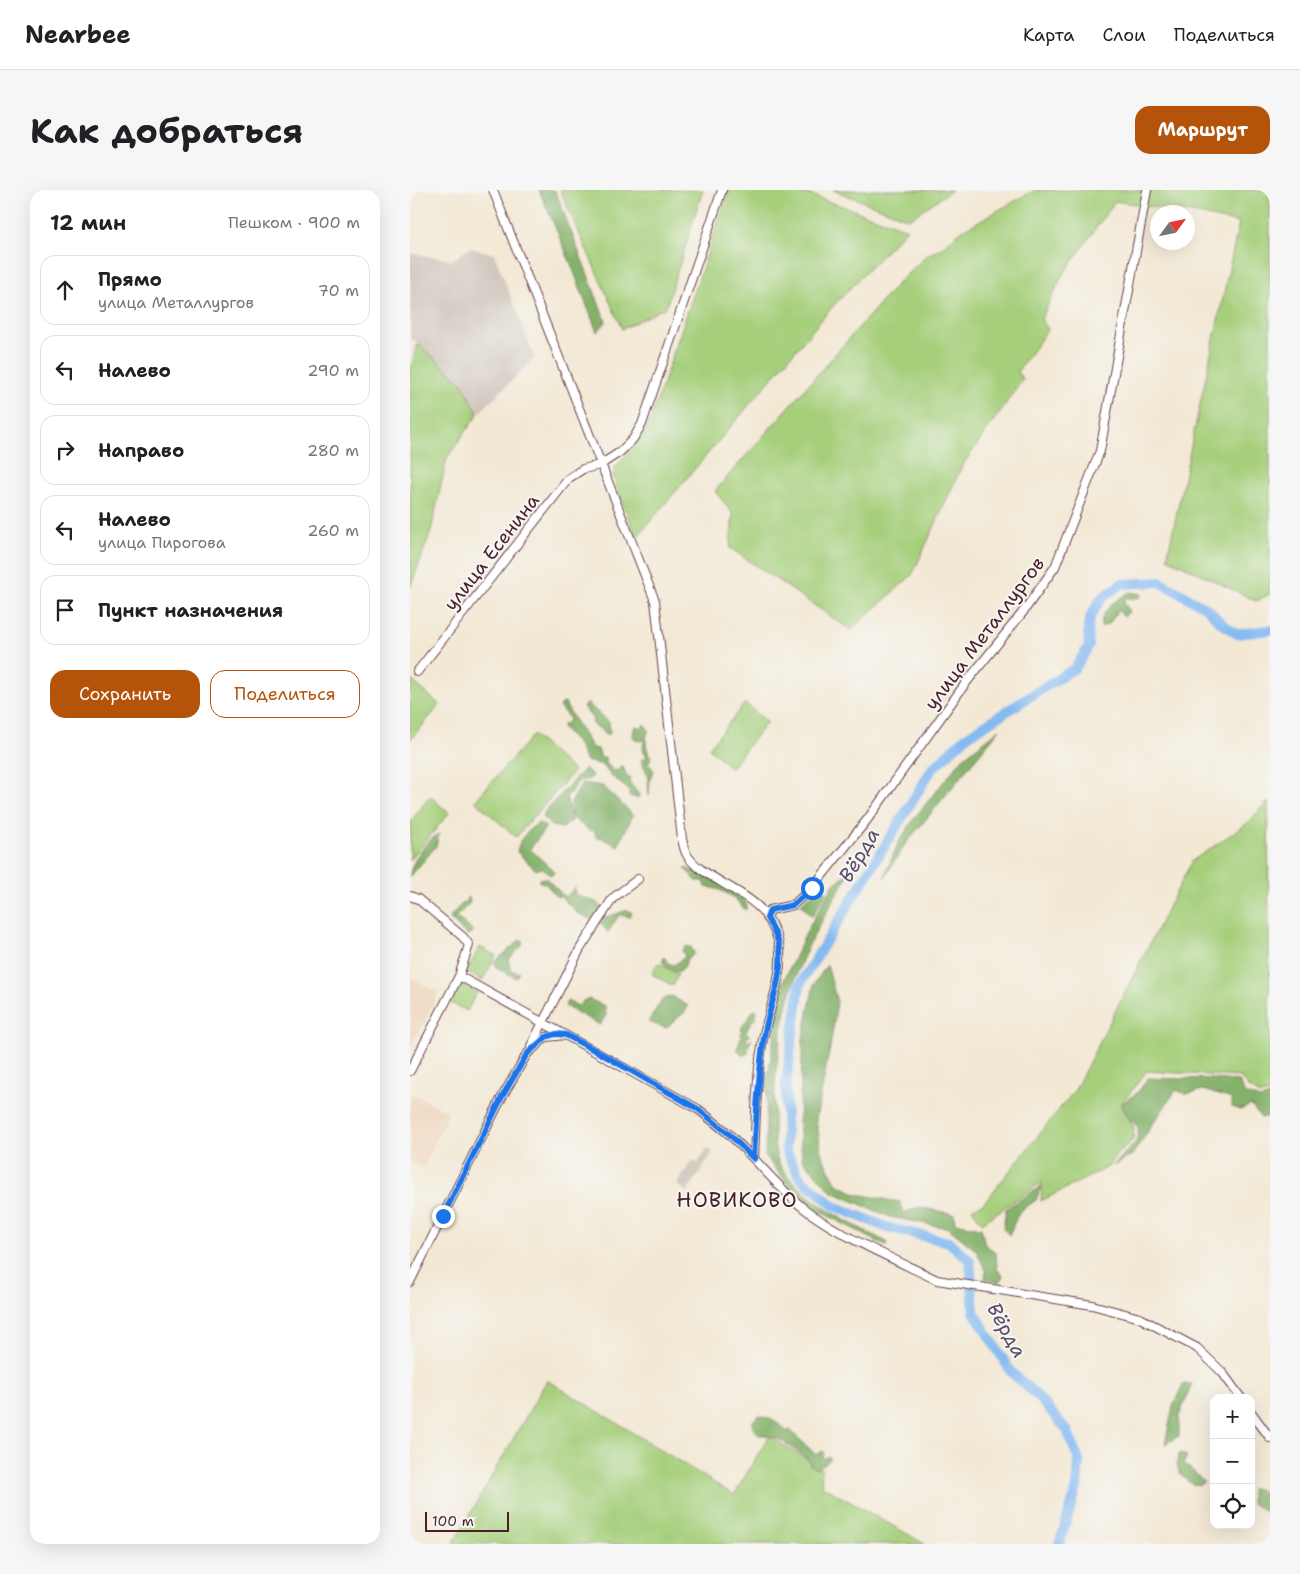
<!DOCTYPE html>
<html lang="ru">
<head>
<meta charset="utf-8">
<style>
  :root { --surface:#fff; --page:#f6f6f6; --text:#202124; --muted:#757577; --line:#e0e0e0; --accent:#b45309 }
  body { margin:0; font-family:"Shantell Sans",sans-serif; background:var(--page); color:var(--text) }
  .controls { position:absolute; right:15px; bottom:15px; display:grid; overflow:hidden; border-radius:10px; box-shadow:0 5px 20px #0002 }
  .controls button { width:45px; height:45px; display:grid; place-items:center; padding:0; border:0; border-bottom:1px solid var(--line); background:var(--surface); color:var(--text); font:25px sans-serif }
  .compass { position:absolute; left:740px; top:15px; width:45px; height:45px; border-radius:50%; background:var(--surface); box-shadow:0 5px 20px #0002; rotate:57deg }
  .scale { position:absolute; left:15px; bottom:12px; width:84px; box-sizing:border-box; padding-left:5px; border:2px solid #4a1f2b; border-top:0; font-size:14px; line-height:18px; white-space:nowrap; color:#4a1f2b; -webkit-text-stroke:4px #f6f6f2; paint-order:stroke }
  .stop { position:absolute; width:15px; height:15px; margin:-11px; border:4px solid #1a73e8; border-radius:50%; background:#fff }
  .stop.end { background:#1a73e8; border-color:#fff; box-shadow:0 1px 5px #0008 }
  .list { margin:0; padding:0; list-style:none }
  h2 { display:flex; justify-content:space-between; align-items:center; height:65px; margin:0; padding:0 20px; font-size:21px }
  h2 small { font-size:16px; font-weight:400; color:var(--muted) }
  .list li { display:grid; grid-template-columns:32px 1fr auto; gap:15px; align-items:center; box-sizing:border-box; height:70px; margin:0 10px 10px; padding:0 10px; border:1px solid var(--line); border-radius:15px }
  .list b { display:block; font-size:19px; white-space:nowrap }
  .list p { margin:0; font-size:16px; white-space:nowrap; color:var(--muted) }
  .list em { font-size:16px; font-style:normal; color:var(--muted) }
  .actions { display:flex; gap:10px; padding:15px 20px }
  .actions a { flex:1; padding:11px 0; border:1px solid var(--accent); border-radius:15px; text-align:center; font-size:18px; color:var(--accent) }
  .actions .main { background:var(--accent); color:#fff }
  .icon { flex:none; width:28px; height:28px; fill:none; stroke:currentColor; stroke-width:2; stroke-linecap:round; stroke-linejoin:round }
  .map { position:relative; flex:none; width:860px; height:1354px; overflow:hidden; border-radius:15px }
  header { display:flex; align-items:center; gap:30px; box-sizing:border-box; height:70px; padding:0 25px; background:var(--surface); border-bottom:1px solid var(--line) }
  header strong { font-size:24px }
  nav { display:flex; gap:28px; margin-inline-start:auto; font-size:18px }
  .intro { display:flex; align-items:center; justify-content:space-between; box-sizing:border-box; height:120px; padding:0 30px }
  h1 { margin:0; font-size:35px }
  .button { padding:12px 22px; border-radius:15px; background:var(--accent); color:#fff; font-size:18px; font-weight:700 }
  main { display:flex; gap:30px; padding:0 30px }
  aside { flex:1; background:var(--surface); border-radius:15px; box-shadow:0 5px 20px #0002 }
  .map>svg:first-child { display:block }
  .built { fill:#efd6bb }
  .industrial { fill:#cdc2b9 }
  .green { fill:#a6cf7b; stroke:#787753 }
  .forest { fill:#84b26b; stroke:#67684b }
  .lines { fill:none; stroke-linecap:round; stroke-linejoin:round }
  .river { stroke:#84b9f2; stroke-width:10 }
  .minor-casing { stroke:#633d44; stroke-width:10 }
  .minor { stroke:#fff; stroke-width:8 }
  .route { stroke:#1a73e8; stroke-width:6 }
  .labels { text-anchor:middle; stroke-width:4; stroke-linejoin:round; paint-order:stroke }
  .street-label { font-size:19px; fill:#4a1f2b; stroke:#f6f6f2 }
  .water-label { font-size:20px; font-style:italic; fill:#5b4d67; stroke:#f6f6f2 }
  .quarter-label { font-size:21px; letter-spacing:1px; fill:#4a1f2b; stroke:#f6f6f2 }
</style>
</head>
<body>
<header>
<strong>Nearbee</strong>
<nav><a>Карта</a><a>Слои</a><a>Поделиться</a></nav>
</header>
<div class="intro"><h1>Как добраться</h1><a class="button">Маршрут</a></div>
<main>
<aside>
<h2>12 мин<small>Пешком · 900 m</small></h2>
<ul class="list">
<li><svg class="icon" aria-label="ahead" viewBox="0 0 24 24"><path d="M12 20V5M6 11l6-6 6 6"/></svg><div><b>Прямо</b><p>улица Металлургов</p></div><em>70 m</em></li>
<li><svg class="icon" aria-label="left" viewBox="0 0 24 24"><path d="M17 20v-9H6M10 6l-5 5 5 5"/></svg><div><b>Налево</b></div><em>290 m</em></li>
<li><svg class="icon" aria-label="right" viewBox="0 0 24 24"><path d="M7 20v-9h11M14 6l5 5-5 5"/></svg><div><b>Направо</b></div><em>280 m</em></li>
<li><svg class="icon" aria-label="left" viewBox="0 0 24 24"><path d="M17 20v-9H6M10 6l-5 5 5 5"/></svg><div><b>Налево</b><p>улица Пирогова</p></div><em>260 m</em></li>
<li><svg class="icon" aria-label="arrive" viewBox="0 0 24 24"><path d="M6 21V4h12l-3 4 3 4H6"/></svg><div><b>Пункт назначения</b></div></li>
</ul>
<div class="actions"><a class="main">Сохранить</a><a>Поделиться</a></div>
</aside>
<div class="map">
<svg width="860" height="1354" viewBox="0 0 860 1354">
  <rect width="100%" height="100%" fill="#f6f6f2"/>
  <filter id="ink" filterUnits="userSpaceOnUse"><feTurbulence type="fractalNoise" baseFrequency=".02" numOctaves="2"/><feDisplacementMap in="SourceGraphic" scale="10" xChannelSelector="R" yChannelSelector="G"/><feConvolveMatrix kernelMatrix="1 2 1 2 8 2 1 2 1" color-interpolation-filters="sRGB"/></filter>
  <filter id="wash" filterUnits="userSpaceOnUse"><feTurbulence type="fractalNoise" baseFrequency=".0096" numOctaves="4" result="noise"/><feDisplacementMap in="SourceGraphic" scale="20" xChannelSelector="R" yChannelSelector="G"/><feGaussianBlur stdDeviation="1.12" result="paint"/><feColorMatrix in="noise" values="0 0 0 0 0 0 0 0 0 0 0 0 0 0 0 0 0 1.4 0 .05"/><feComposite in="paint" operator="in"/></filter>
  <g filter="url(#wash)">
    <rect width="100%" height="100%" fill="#f3e8d4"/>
    <!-- built -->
    <path class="built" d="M0 788 29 802 0 859Z
      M0 903 39 922 13 978 0 972Z"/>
    <!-- industrial -->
    <path class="industrial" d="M60 58 84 64 125 168 68 224 52 193 0 147V63L42 70Z
      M297 958 303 962 277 1002 267 995 282 970 288 973Z"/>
    <!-- green -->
    <path class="green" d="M150 0H293L256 117 212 139Z
      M319 0H386L497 39 425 114 226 348 203 287 205 278 225 254 241 229Z
      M423 0H542L499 29Z
      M625 0H860V404L846 411 757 368 829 33 778 22 705 11 652 86 631 129 638 139 607 182 613 189 552 276 502 385 441 440 320 358 323 324 305 301 489 92 517 65 531 58 551 41Z
      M8 154 52 193 68 224 37 268 21 341 0 398V180Z
      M0 489 30 515 0 550Z
      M335 513 357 532 321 578 299 558Z
      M123 545 164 581 106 647 65 611Z
      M20 606 39 623 0 670V633Z
      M858 612 860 903 850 905 839 898 830 887 737 881 711 914 724 938 723 950 708 963 698 977 631 1011 632 992 572 1033 562 1019 574 1013 665 900 782 671 835 635Z
      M70 757 86 766 72 791 56 782Z
      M248 773 268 784 263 796 242 784Z
      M48 794 67 802 57 821 39 812Z
      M137 1190 324 1305 359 1246 411 1278 412 1296 515 1354H43Z"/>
    <!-- forest -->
    <path class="forest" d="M129 0H145L196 132 187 142 161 74Z
      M720 402 732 404 729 408H715L714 413 720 421 714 427 708 420 699 434 691 437C691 419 705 411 720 402Z
      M153 513H156V516L182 558 188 559 191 568 195 567V572L204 581 209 580 212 575 217 586 220 587 219 592 230 606 226 608 219 606 220 601 200 585 193 575 176 571 167 553 152 537 153 534 155 535 160 529 149 517Z
      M177 513 199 532 200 543 197 545 192 540 182 534 183 529 173 517Z
      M234 534 239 540C234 548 236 561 241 567L238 573 244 581 240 588 239 606 238 587 231 570 237 567 233 559 234 550 228 551 223 547 224 538 226 536 232 538Z
      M590 539 494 656 474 688 488 653 506 626 553 568Z
      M175 578 183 586 180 589 168 591 163 600 156 606 162 630 153 638 141 636 132 627 136 620Z
      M172 593 193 596 223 625 208 656 190 647 187 648 184 640 180 641 162 627 161 613Z
      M129 633 136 637 120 659 145 682 140 685 132 678 126 680 107 662C109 649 118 639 129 633Z
      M29 644 26 656 0 687C0 673 16 650 29 644Z
      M275 678C294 683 321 699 336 712V720C331 717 331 715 327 711 321 704 305 697 296 697L294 691H286Z
      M440 681C426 706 411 731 398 757 374 806 364 873 364 927 364 941 363 963 370 975 395 1013 438 1032 477 1052L476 1056 405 1019 377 994 355 965 357 893 373 792 399 737 424 694Z
      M131 688 137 689 155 707 165 698V704C172 709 182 708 190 715L189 722 193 728 218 720 222 723 220 727 209 725 198 742 191 734H182L181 729 167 723 150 706 147 707 136 694 128 691Z
      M409 697 417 702 402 726 391 714Z
      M59 707 60 713 46 727 62 740 61 744 57 745 43 732 44 728 41 731V725Z
      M111 749 113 751 111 757 98 770 101 780 109 783 106 788 86 777 85 772Z
      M276 756 281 757 284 763 281 767 277 768 275 776 270 781H262L252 772 254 767 258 773 264 775 275 767 272 760Z
      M417 775 427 812 420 858 406 929 412 966 427 994 447 1004 490 1012 493 1024 508 1017 544 1024 545 1033 571 1038 575 1055 586 1062 587 1079 593 1086 589 1092 575 1089 576 1081 566 1060 538 1038 480 1027 422 1002 392 969 389 929 393 848 404 794Z
      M262 806 278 816 275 822 256 838 238 832 252 810Z
      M179 809 195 816 196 825 190 835 155 816 157 811 169 816 173 811Z
      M347 820 345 830H342L336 842 340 846 336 848 337 851 342 849 337 858 339 862 333 866 327 859 330 851 332 837 343 821Z
      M738 888C768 890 799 886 829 892L835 904 850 909 860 906V926L851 928 841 915 830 920 822 917V909L793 900 776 904 766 900 722 965 703 976 726 952 729 938 719 929 711 914 728 902Z
      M631 996 626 1010 609 1022 599 1045 593 1038 596 1019Z
      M773 1194H782L769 1226V1246L755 1254 763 1216Z
      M348 1226C356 1225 373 1234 376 1242L380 1240 406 1265 413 1261 414 1264 412 1266 414 1268 419 1266V1270L407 1279 400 1275 399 1269C382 1259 369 1244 349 1245L343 1239V1231Z
      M770 1263 777 1266 774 1273 794 1292 788 1296C774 1292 761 1277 770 1263Z
      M841 1299H848L860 1306V1324L841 1313Z"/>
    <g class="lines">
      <!-- river -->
      <path class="river" d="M649 1354 667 1298 669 1271 657 1240 627 1206 601 1182 564 1122 560 1071 539 1052 476 1037 424 1016 391 989 376 961V894L390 794 522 579 556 547 665 478 679 456 678 437 681 425 692 408 711 394 750 392 798 419 811 433 827 444 860 440"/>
    </g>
  </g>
  <g filter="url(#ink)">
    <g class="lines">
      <!-- minor casing -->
      <g class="minor-casing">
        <path id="minor" d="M83 0 245 411 272 649C273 653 274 659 276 663 286 685 336 700 354 723 362 733 369 748 370 761 372 789 360 817 354 844 346 885 346 928 344 969 359 985 374 1002 391 1016 425 1044 486 1070 527 1090L682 1115 730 1128 787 1158 812 1182 831 1208
          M7 482 159 288 173 279 190 275 210 262 223 249 232 234 312 0
          M0 706 8 709 53 747 59 755 49 786 288 919 319 944 344 969
          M357 728 360 720 383 715 402 698 457 630 555 494 613 422 645 377 690 261 737 0
          M121 856 170 759 203 708 228 689
          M0 881 49 786
          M0 1092 92 907 117 864 136 847 155 845
          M841 1222 860 1248"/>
      </g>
      <!-- minor -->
      <use href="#minor" class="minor"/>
    </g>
  </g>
  <g class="lines" filter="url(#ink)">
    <!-- route -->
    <path class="route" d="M33 1026 92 907 117 864 136 847 146 844 156 845 188 862 288 919 319 944 344 969C346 928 348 888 354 847 358 819 373 789 370 760 369 749 363 738 357 728L360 720 383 715 402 698"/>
  </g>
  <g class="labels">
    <!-- street labels -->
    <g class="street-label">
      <text transform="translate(81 362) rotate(-52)" y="7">улица Есенина</text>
      <text transform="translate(574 443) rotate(-53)" y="7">улица Металлургов</text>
    </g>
    <!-- water labels -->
    <g class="water-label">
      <text transform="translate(449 665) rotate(-59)" y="7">Вёрда</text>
      <text transform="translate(597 1140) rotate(61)" y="7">Вёрда</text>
    </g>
    <!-- quarter labels -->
    <g class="quarter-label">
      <text x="327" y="1017">НОВИКОВО</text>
    </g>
  </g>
</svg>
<div class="controls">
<button>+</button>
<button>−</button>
<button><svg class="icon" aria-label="locate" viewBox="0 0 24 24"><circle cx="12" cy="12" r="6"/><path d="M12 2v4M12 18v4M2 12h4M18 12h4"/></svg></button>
</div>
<svg class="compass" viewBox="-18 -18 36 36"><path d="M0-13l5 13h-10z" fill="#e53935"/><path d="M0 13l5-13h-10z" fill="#757577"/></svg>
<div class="scale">100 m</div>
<div class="stop" style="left:402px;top:698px"></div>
<div class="stop end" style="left:33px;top:1026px"></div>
</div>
</main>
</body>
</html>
